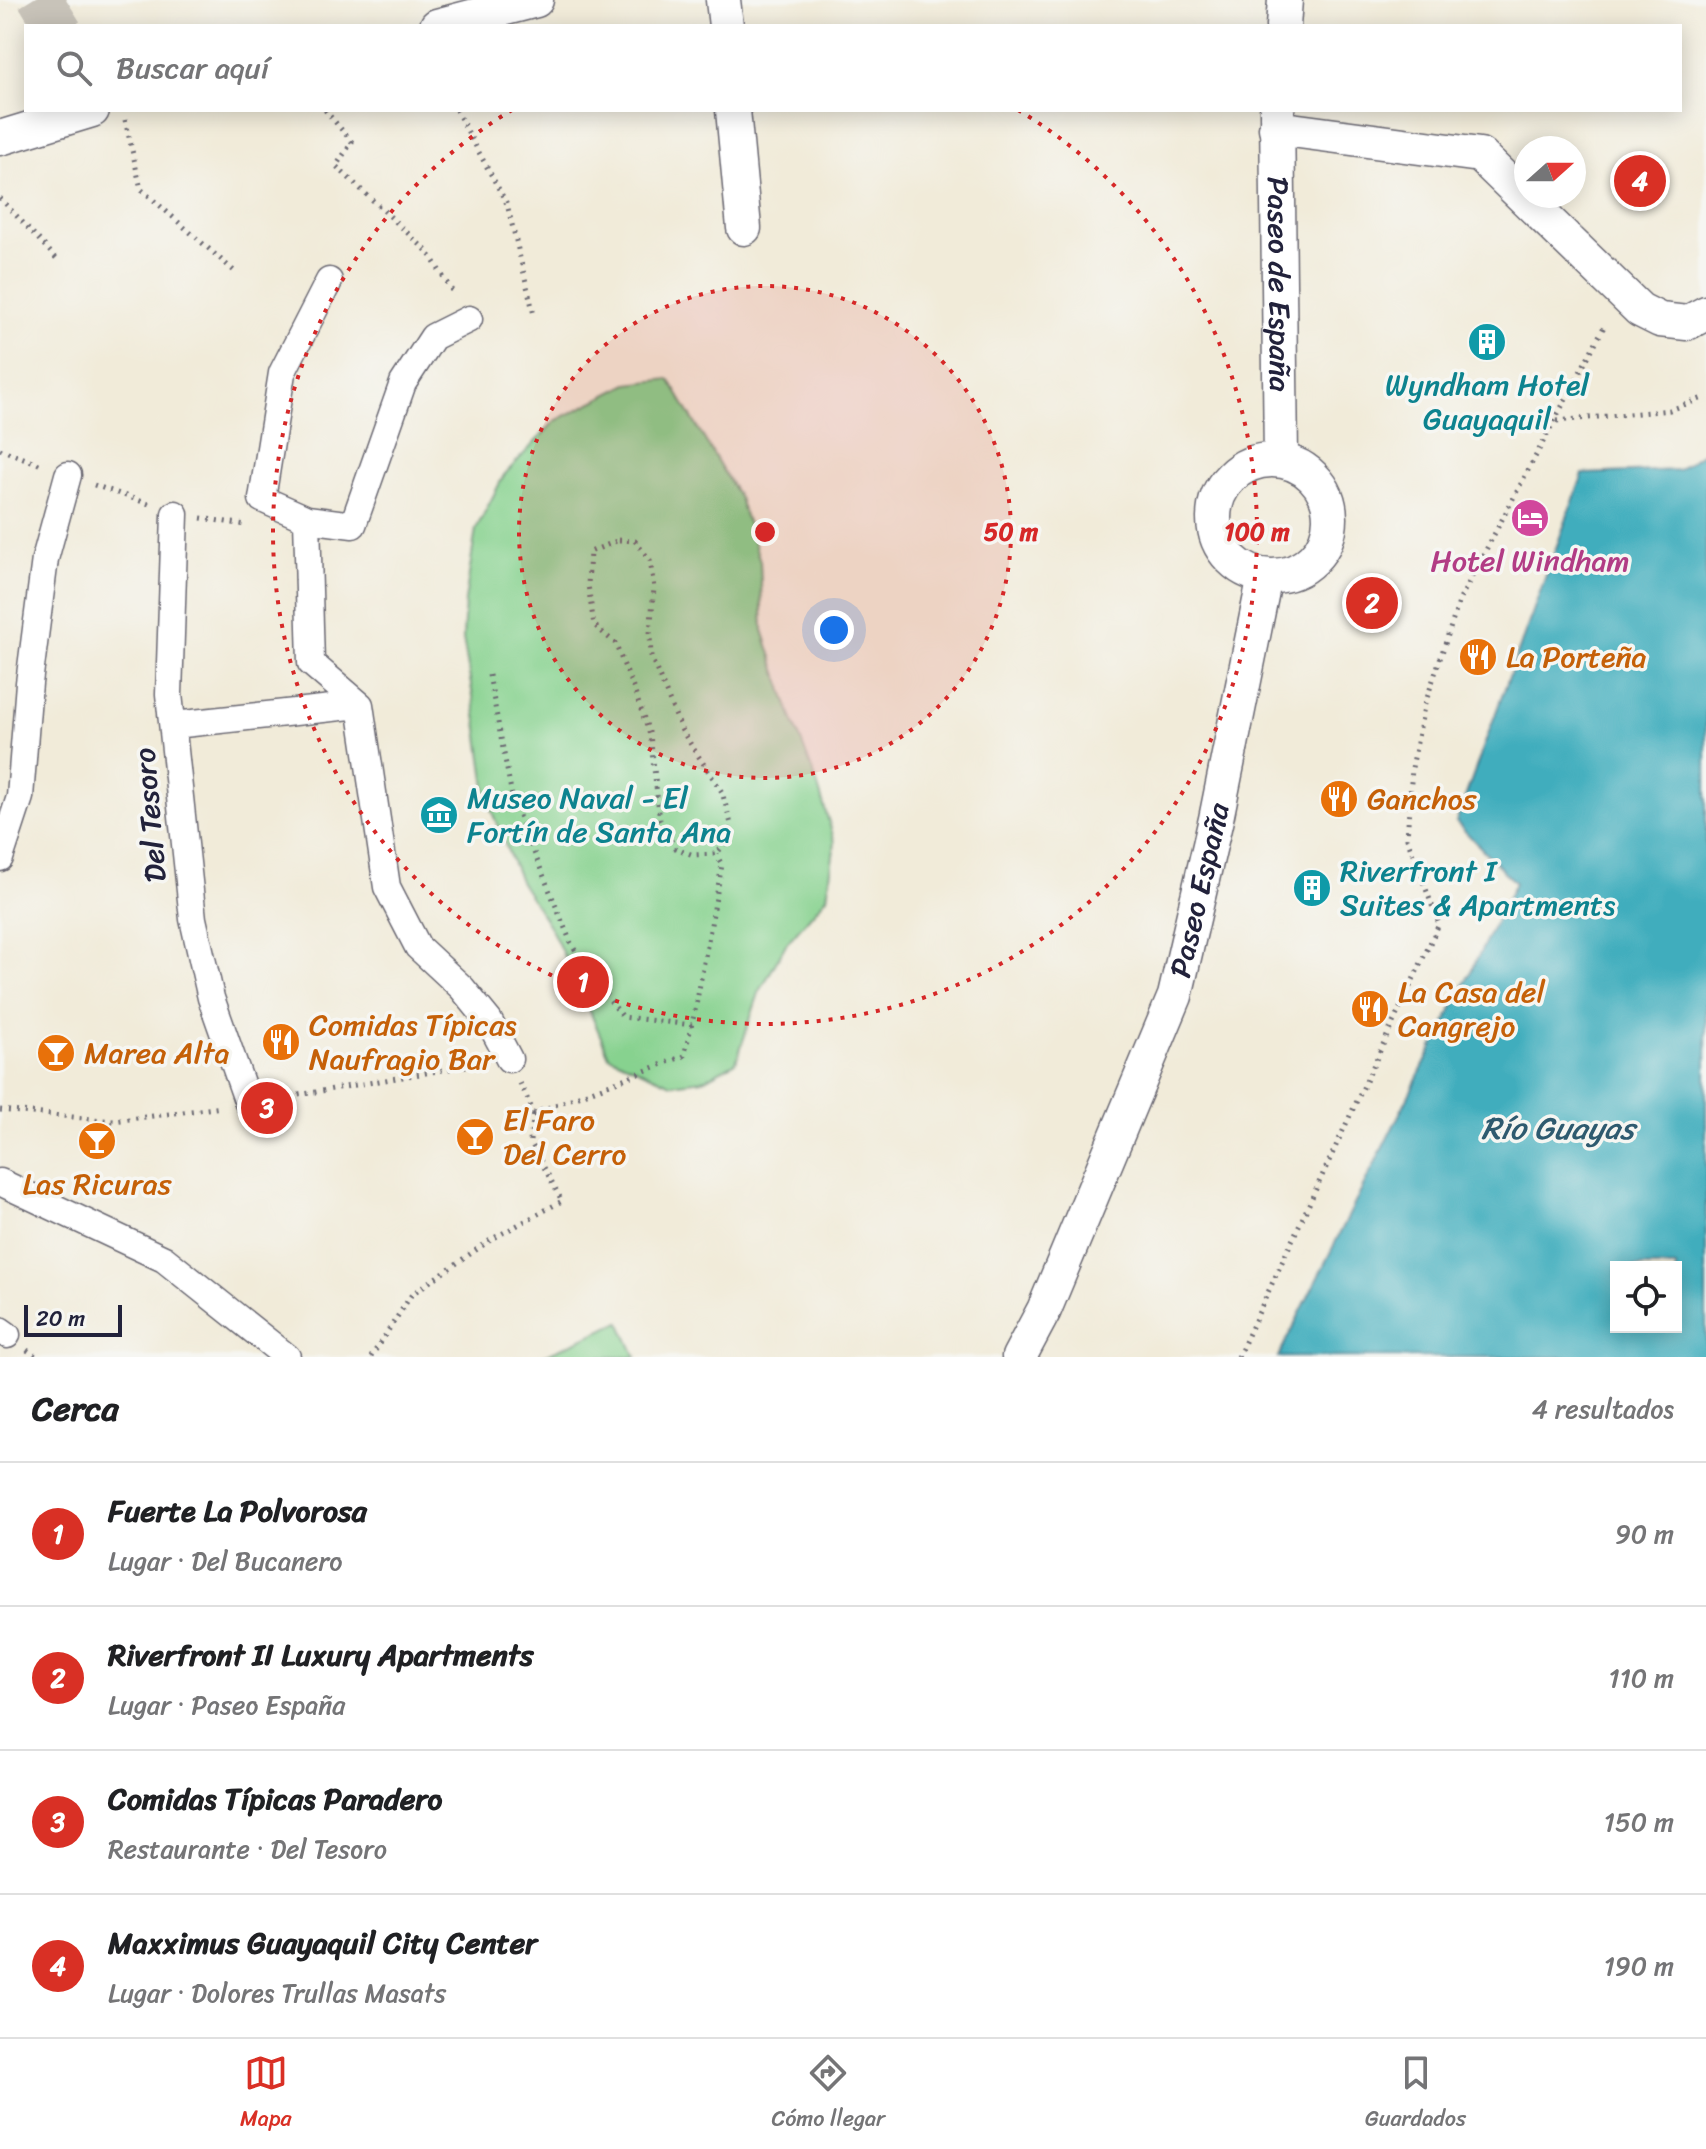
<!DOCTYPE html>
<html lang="es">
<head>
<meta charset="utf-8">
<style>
  :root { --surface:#fff; --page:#f2f2f2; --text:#202124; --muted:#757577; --line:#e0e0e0; --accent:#d93025 }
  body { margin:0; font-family:Sriracha,sans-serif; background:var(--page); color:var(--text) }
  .controls { position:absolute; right:24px; bottom:24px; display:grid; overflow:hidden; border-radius:0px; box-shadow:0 4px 20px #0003 }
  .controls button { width:72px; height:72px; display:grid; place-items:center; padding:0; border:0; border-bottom:2px solid var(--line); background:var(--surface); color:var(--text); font:40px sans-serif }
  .compass { position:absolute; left:1514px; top:136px; width:72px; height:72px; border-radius:50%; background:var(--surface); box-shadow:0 4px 20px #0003; rotate:69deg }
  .scale { position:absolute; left:24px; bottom:20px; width:98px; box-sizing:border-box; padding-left:8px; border:4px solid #22223b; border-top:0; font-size:22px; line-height:28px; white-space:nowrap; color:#22223b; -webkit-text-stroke:6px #f6f6f2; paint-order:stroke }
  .you { position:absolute; left:834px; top:630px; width:28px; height:28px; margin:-20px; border:6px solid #fff; border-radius:50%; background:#1a73e8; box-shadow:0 0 0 12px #1a73e833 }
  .badge { display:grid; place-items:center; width:52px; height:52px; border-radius:50%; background:var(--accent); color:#fff; font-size:26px; font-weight:700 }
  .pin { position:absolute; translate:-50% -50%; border:4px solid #fff; box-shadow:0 2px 8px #0006 }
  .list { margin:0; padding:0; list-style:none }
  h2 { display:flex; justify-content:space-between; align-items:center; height:104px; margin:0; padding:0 32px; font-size:34px }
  h2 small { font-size:26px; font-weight:400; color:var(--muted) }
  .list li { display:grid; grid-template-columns:52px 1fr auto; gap:24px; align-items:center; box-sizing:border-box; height:144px; padding:0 32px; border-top:2px solid var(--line) }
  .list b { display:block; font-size:30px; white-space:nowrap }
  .list p { margin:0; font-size:26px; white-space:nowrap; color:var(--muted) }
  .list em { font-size:26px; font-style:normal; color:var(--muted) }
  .icon { flex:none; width:44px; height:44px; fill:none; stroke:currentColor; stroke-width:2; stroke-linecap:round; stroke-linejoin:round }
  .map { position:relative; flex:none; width:1706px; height:1357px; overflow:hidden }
  .search { position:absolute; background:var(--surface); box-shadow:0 4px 20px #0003; left:24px; right:24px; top:24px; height:88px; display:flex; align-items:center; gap:20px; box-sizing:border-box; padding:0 28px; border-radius:0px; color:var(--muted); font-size:30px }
  .sheet { height:680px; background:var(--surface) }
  nav { display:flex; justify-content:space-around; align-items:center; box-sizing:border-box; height:112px; border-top:2px solid var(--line); background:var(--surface); font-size:22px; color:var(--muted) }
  nav a { display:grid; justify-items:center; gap:4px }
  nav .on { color:var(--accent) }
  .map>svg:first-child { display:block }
  .green { fill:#87d28f; stroke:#547a65; stroke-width:2 }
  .water { fill:#40adbd; stroke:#31687c; stroke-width:2; fill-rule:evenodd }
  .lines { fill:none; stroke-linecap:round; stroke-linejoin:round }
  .primary-tunnel { stroke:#c8c3b9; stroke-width:44; stroke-dasharray:44 22; stroke-linecap:butt }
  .pedestrian-casing { stroke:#6a6872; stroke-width:29 }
  .minor-casing { stroke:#6a6872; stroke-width:37 }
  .path { stroke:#6a6872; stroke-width:5; stroke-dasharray:2 6; stroke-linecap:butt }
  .pedestrian { stroke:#fff; stroke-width:26 }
  .minor { stroke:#fff; stroke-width:34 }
  .ring { fill:none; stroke:#d62828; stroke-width:4; stroke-dasharray:4 8 }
  .labels { text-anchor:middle; stroke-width:7; stroke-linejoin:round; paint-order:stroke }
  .street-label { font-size:30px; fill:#22223b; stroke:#f6f6f2 }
  .culture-label { font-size:30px; fill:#0d838f; stroke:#f6f6f2; text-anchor:start }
  .hotel-label { font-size:30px; fill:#b23c85; stroke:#f6f6f2 }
  .food-label { font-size:30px; fill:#c56008; stroke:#f6f6f2; text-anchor:start }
  .water-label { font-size:32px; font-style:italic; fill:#2e5a6f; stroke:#f6f6f2 }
  .centre { fill:#d62828; stroke:#f6f6f2; stroke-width:4 }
  .ring-label { font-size:24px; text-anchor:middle; font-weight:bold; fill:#d62828; stroke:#f6f6f2; stroke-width:7; stroke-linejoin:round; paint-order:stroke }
</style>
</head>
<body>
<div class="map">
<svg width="1706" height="1357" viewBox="0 0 1706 1357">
  <rect width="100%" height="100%" fill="#f6f6f2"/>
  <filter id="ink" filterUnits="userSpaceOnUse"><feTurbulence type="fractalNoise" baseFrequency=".0125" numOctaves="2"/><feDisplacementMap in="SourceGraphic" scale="16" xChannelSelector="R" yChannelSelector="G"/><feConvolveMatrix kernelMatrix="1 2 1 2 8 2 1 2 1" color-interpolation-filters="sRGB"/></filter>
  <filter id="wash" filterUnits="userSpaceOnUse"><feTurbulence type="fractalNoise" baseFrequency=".006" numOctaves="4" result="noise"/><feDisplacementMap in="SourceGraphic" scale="32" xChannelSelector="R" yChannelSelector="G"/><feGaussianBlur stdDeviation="1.8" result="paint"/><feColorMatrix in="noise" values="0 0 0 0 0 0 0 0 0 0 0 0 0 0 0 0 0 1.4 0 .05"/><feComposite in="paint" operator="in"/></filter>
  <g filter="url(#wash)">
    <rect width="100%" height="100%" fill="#f1ebd9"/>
    <!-- green -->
    <path class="green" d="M669 379 739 498 760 561 763 630 790 712 816 780 835 842 827 897 786 944 759 993 736 1062 703 1080 671 1084 609 1056 586 1002 551 929 520 881 488 802 476 714 463 639 465 600 476 529 504 475 555 421 628 384Z
      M620 1322 636 1357H540Z"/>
    <!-- water -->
    <path class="water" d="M1706 451V1357H1278L1515 883 1456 822 1583 474 1678 470ZM1616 1267H1676V1327H1616Z"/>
  </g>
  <g filter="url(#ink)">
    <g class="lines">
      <!-- primary-tunnel -->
      <path class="primary-tunnel" d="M31 26 73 0"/>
      <!-- pedestrian casing -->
      <g class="pedestrian-casing">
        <path id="pedestrian" d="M329 281 282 373 262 499 307 519 353 525 403 383 433 337 469 319
          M175 514 169 694 193 919 211 998 248 1103
          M307 519 311 663 360 705
          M174 725 360 705 387 887 418 947 462 988 489 1021 509 1059
          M0 858 20 797 29 683 45 559 68 475
          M0 1182 164 1259 287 1357
          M0 1330 7 1335"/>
      </g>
      <!-- minor casing -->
      <g class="minor-casing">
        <g id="minor">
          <path d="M723 0 726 26"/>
          <path d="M437 26 536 0"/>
          <path d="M1283 26 1285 0"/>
          <path d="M733 110 744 228"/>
          <path id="s1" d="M1277 110 1281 460"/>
          <path d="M1276 128 1480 155 1640 310 1660 320 1687 323 1706 313"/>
          <path d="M0 138 92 110"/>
          <circle cx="1272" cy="518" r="58"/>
          <path id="s2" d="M1019 1357 1044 1310 1175 996 1216 819 1265 576"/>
        </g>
      </g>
      <!-- path -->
      <path class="path" d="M325 110 352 142 336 166 428 252 454 294
        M456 110 507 204 534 315
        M125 120 141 189 234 271
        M0 198 56 258
        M1557 421 1670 410 1706 397
        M0 449 44 466
        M94 485 149 504
        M201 518 246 525
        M619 540 635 541 650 560 654 588 650 634 651 657 682 731 722 792 731 824 726 843 716 854 693 855 675 848 660 820 650 735 634 690 615 643 594 625 588 585 590 552Z
        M489 675 513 801 571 943 586 970 623 1017 692 1025
        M520 1083 534 1113 684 1056 695 1011 722 865 716 854
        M275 1099 478 1064
        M0 1110 114 1121 222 1107
        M27 1350 37 1357
        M371 1357 412 1294 492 1239 562 1201 530 1141 534 1113
        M1238 1357 1439 924 1407 838 1412 768 1424 707 1460 599 1606 323"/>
      <!-- pedestrian -->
      <use href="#pedestrian" class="pedestrian"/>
      <!-- minor -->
      <use href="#minor" class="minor"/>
    </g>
  </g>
  <!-- distance rings -->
  <circle cx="765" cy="532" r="246" fill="#d62828" fill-opacity=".12"/>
  <g class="ring">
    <circle cx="765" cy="532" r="246"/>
    <path d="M1018 110A492 492 0 1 1 512 110"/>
  </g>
  <!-- icons -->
  <defs>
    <g id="building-disc" transform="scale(2)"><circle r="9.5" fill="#0f9aa8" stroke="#f6f6f2"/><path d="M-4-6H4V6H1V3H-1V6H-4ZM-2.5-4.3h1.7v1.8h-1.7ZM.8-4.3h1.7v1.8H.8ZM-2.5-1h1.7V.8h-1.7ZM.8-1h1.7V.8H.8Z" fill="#fff"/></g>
    <g id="hotel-disc" transform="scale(2)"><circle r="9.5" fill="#d1479c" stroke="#f6f6f2"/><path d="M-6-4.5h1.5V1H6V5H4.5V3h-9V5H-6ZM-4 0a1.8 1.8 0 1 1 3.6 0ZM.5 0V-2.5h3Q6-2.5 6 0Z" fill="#fff"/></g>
    <g id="restaurant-disc" transform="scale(2)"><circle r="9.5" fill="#e8710a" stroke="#f6f6f2"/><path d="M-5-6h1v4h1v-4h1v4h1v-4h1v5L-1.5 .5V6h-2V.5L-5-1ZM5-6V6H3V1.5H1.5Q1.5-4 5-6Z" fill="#fff"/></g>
    <g id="museum-disc" transform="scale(2)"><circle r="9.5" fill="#0f9aa8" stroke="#f6f6f2"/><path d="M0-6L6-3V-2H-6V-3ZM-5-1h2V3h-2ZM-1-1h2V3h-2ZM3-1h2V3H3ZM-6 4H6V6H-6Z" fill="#fff"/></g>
    <g id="bar-disc" transform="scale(2)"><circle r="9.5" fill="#e8710a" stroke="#f6f6f2"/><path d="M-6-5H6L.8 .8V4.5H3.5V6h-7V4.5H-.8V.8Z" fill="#fff"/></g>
  </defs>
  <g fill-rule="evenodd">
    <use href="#building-disc" x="1487" y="342"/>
    <use href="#hotel-disc" x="1530" y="518"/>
    <use href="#restaurant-disc" x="1478" y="657"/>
    <use href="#restaurant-disc" x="1339" y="799"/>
    <use href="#museum-disc" x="439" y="815"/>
    <use href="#building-disc" x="1312" y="888"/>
    <use href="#restaurant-disc" x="1370" y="1009"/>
    <use href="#restaurant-disc" x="281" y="1042"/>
    <use href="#bar-disc" x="56" y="1053"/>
    <use href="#bar-disc" x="475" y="1137"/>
    <use href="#bar-disc" x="97" y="1141"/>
  </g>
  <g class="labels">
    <!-- street labels -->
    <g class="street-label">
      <text dy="10" stroke="none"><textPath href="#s1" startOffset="174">Paseo de España</textPath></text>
      <text transform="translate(150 815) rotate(-95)" y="10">Del Tesoro</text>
      <text dy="10" stroke="none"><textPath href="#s2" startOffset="502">Paseo España</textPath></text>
    </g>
    <!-- culture labels -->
    <g class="culture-label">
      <text x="1487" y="395" text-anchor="middle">Wyndham Hotel<tspan x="1487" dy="34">Guayaquil</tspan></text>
      <text x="467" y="808">Museo Naval - El<tspan x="467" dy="34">Fortín de Santa Ana</tspan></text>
      <text x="1340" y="881">Riverfront I<tspan x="1340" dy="34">Suites &amp; Apartments</tspan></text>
    </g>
    <!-- hotel labels -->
    <g class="hotel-label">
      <text x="1530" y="571">Hotel Windham</text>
    </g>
    <!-- food labels -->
    <g class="food-label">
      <text x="1506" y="667">La Porteña</text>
      <text x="1367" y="809">Ganchos</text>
      <text x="1398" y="1002">La Casa del<tspan x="1398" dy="34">Cangrejo</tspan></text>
      <text x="309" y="1035">Comidas Típicas<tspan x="309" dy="34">Naufragio Bar</tspan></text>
      <text x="84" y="1063">Marea Alta</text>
      <text x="503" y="1130">El Faro<tspan x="503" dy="34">Del Cerro</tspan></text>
      <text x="97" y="1194" text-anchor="middle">Las Ricuras</text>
    </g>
    <!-- water labels -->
    <g class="water-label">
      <text x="1558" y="1139">Río Guayas</text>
    </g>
  </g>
  <circle cx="765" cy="532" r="12" class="centre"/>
  <g class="ring-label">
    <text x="1011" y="540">50 m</text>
    <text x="1257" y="540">100 m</text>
  </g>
</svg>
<div class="controls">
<button><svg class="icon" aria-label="locate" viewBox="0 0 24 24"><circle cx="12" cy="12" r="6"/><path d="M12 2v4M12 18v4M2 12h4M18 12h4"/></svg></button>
</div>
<svg class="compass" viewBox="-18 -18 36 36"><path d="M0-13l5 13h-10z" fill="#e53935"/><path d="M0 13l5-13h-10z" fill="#757577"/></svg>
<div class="scale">20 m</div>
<div class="you"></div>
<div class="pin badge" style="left:583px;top:982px">1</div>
<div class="pin badge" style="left:1372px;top:603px">2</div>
<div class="pin badge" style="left:267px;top:1108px">3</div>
<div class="pin badge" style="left:1640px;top:181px">4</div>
<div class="search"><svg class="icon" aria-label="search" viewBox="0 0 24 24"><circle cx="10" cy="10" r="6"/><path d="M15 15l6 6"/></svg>Buscar aquí</div>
</div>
<section class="sheet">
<h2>Cerca<small>4 resultados</small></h2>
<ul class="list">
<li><span class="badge">1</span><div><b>Fuerte La Polvorosa</b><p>Lugar · Del Bucanero</p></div><em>90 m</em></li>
<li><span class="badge">2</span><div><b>Riverfront II Luxury Apartments</b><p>Lugar · Paseo España</p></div><em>110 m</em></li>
<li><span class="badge">3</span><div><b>Comidas Típicas Paradero</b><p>Restaurante · Del Tesoro</p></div><em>150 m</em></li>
<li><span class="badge">4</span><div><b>Maxximus Guayaquil City Center</b><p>Lugar · Dolores Trullas Masats</p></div><em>190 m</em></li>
</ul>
</section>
<nav>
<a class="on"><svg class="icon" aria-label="map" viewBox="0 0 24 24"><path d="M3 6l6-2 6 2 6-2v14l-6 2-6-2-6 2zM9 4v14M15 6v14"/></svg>Mapa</a>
<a><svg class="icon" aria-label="directions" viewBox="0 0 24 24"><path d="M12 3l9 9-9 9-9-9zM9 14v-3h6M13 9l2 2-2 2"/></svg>Cómo llegar</a>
<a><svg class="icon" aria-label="saved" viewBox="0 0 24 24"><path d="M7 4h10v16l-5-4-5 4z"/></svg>Guardados</a>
</nav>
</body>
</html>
